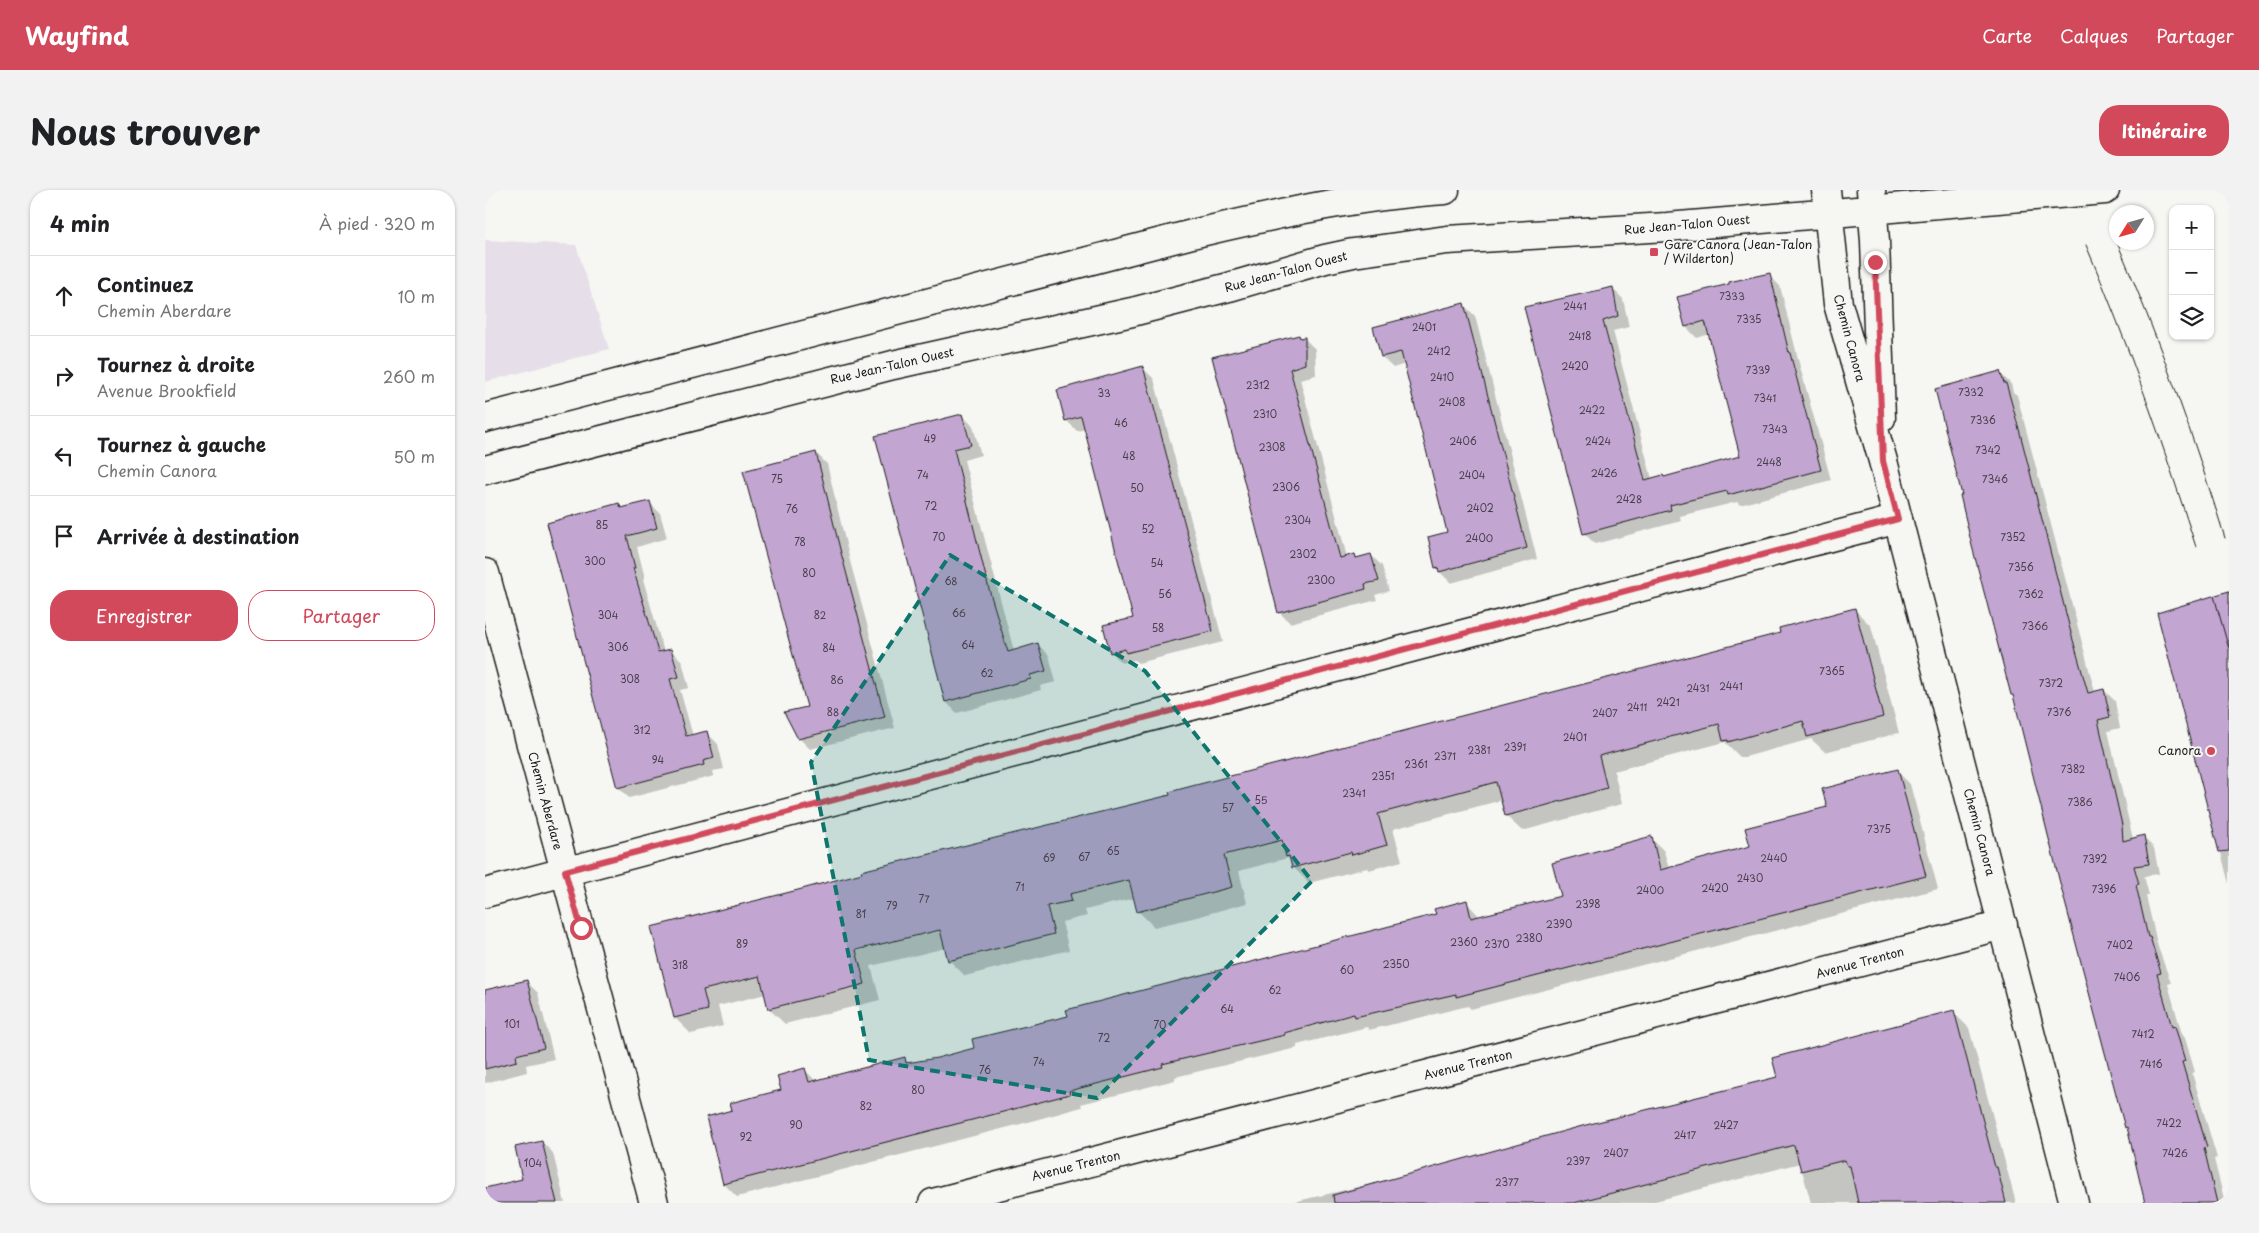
<!DOCTYPE html>
<html lang="fr">
<head>
<meta charset="utf-8">
<style>
  :root { --surface:#fff; --page:#f2f2f2; --text:#202124; --muted:#757577; --line:#e0e0e0; --accent:#d1495b }
  body { margin:0; font-family:"Playpen Sans",sans-serif; background:var(--page); color:var(--text) }
  .controls { position:absolute; right:15px; top:15px; display:grid; overflow:hidden; border-radius:10px; box-shadow:0 1px 4px #0004 }
  .controls button { width:45px; height:45px; display:grid; place-items:center; padding:0; border:0; border-bottom:1px solid var(--line); background:var(--surface); color:var(--text); font:25px sans-serif }
  .compass { position:absolute; left:1624px; top:15px; width:45px; height:45px; border-radius:50%; background:var(--surface); box-shadow:0 1px 4px #0004; rotate:233deg }
  .stop { position:absolute; width:15px; height:15px; margin:-11px; border:4px solid #d1495b; border-radius:50%; background:#fff }
  .stop.end { background:#d1495b; border-color:#fff; box-shadow:0 1px 5px #0008 }
  .list { margin:0; padding:0; list-style:none }
  h2 { display:flex; justify-content:space-between; align-items:center; height:65px; margin:0; padding:0 20px; font-size:21px }
  h2 small { font-size:16px; font-weight:400; color:var(--muted) }
  .list li { display:grid; grid-template-columns:32px 1fr auto; gap:15px; align-items:center; box-sizing:border-box; height:80px; padding:0 20px; border-top:1px solid var(--line) }
  .list b { display:block; font-size:19px; white-space:nowrap }
  .list p { margin:0; font-size:16px; white-space:nowrap; color:var(--muted) }
  .list em { font-size:16px; font-style:normal; color:var(--muted) }
  .actions { display:flex; gap:10px; padding:15px 20px }
  .actions a { flex:1; padding:11px 0; border:1px solid var(--accent); border-radius:20px; text-align:center; font-size:18px; color:var(--accent) }
  .actions .main { background:var(--accent); color:#fff }
  .icon { flex:none; width:28px; height:28px; fill:none; stroke:currentColor; stroke-width:2; stroke-linecap:round; stroke-linejoin:round }
  .map { position:relative; flex:none; width:1744px; height:1013px; overflow:hidden; border-radius:20px }
  header { display:flex; align-items:center; gap:30px; box-sizing:border-box; height:70px; padding:0 25px; background:var(--accent); color:#fff }
  header strong { font-size:24px }
  nav { display:flex; gap:28px; margin-inline-start:auto; font-size:18px }
  .intro { display:flex; align-items:center; justify-content:space-between; box-sizing:border-box; height:120px; padding:0 30px }
  h1 { margin:0; font-size:35px }
  .button { padding:12px 22px; border-radius:20px; background:var(--accent); color:#fff; font-size:18px; font-weight:700 }
  main { display:flex; gap:30px; padding:0 30px }
  aside { flex:1; background:var(--surface); border-radius:20px; box-shadow:0 1px 4px #0004 }
  .map>svg:first-child { display:block }
  .built { fill:#e6dee8 }
  .shadow { fill:#0003 }
  .building { fill:#c2a5d1; stroke:#1c1c1c }
  .lines { fill:none; stroke-linecap:round; stroke-linejoin:round }
  .street-casing { stroke:#1c1c1c; stroke-width:31 }
  .secondary-casing { stroke:#1c1c1c; stroke-width:31 }
  .street { stroke:#f6f6f2; stroke-width:28 }
  .secondary { stroke:#f6f6f2; stroke-width:28 }
  .tram { stroke:#1c1c1c; stroke-width:1 }
  .route { stroke:#d1495b; stroke-width:6 }
  .marked { fill:#0f766e; fill-opacity:0.2; stroke:#0f766e; stroke-width:4; stroke-dasharray:10 6; stroke-linejoin:round }
  .poi-dot { fill:#d1495b; stroke:#f6f6f2; stroke-width:2 }
  .labels { text-anchor:middle; stroke-width:4; stroke-linejoin:round; paint-order:stroke }
  .number-label { font-size:10px; fill:#463e49 }
  .street-label { font-size:12px; fill:#1c1c1c; stroke:#f6f6f2 }
  .poi-label { font-size:12px; fill:#1c1c1c; stroke:#f6f6f2; text-anchor:start }
</style>
</head>
<body>
<header>
<strong>Wayfind</strong>
<nav><a>Carte</a><a>Calques</a><a>Partager</a></nav>
</header>
<div class="intro"><h1>Nous trouver</h1><a class="button">Itinéraire</a></div>
<main>
<aside>
<h2>4 min<small>À pied · 320 m</small></h2>
<ul class="list">
<li><svg class="icon" aria-label="ahead" viewBox="0 0 24 24"><path d="M12 20V5M6 11l6-6 6 6"/></svg><div><b>Continuez</b><p>Chemin Aberdare</p></div><em>10 m</em></li>
<li><svg class="icon" aria-label="right" viewBox="0 0 24 24"><path d="M7 20v-9h11M14 6l5 5-5 5"/></svg><div><b>Tournez à droite</b><p>Avenue Brookfield</p></div><em>260 m</em></li>
<li><svg class="icon" aria-label="left" viewBox="0 0 24 24"><path d="M17 20v-9H6M10 6l-5 5 5 5"/></svg><div><b>Tournez à gauche</b><p>Chemin Canora</p></div><em>50 m</em></li>
<li><svg class="icon" aria-label="arrive" viewBox="0 0 24 24"><path d="M6 21V4h12l-3 4 3 4H6"/></svg><div><b>Arrivée à destination</b></div></li>
</ul>
<div class="actions"><a class="main">Enregistrer</a><a>Partager</a></div>
</aside>
<div class="map">
<svg width="1744" height="1013" viewBox="0 0 1744 1013">
  <rect width="100%" height="100%" fill="#f6f6f2"/>
  <filter id="ink" filterUnits="userSpaceOnUse"><feTurbulence type="fractalNoise" baseFrequency=".02" numOctaves="2"/><feDisplacementMap in="SourceGraphic" scale="10" xChannelSelector="R" yChannelSelector="G"/><feConvolveMatrix kernelMatrix="1 2 1 2 8 2 1 2 1" color-interpolation-filters="sRGB"/></filter>
  <g filter="url(#ink)">
    <!-- built -->
    <path class="built" d="M0 50 91 55 124 159 0 192Z"/>
    <!-- shadow -->
    <path class="shadow" d="M1284 85 1295 96 1314 173 1346 290 1255 315 1252 312 1195 326 1196 331 1110 354 1099 343 1040 118 1127 98 1138 109 1144 137 1128 141 1167 289 1179 288 1256 266 1225 144 1212 148 1201 137 1245 94Z
      M979 115 990 126 1052 369 966 393 951 378 964 343 920 174 908 178 897 167Z
      M814 146 819 148 830 159 831 185 815 189 862 367 870 365 873 368 886 365 897 376 904 401 890 405 892 410 805 433 794 422 728 167Z
      M658 178 669 189 738 452 653 473 650 470 637 473 626 462 649 429 600 239 592 241 581 230Z
      M1515 183 1526 194 1528 202 1532 205 1610 502 1619 500 1630 511 1635 538 1623 541 1648 649 1658 647 1669 658 1674 684 1659 686 1664 705 1661 706 1673 757 1686 793 1683 794 1697 844 1700 848 1710 882 1707 883 1732 968 1729 969 1740 1013H1662L1644 939 1641 937 1530 507 1527 505Z
      M477 225 488 236 496 265 479 270 529 461 553 455 564 465 571 492 555 496 556 500 472 523 461 512 392 247Z
      M331 263 342 274 365 371 410 538 325 559 314 548 323 518Z
      M164 312 175 323 182 348 152 357 160 388 158 389 179 462 186 460 197 471 204 498 195 500 208 546 222 543 233 554 239 579 228 581 229 586 144 608 133 597 134 315 138 319Z
      M1744 403V694L1674 424Z
      M1370 420 1386 436 1414 543 1340 562 1326 549 1260 567H1255L1240 552 1129 581 1137 614 1037 641 1021 626 1017 610 908 639 917 671 884 680 882 678 824 693 808 677 803 668 754 681 762 713 708 728 669 737 653 721 650 708 600 720 602 726 577 732 584 760 480 786 464 770 461 758 386 776 395 810 300 834 284 819 281 804 233 816 238 836 206 844 190 828 167 738 686 606 1297 444Z
      M1412 581 1425 594 1453 699 986 819 983 816 884 840 882 837 812 855V858L690 887V890L596 914 597 917 532 935 252 1007 239 994 223 928 248 921 298 901 320 880 331 891 419 868 424 873 452 869 490 859 584 827 952 725 981 712 995 727 1077 707 1166 648 1179 661 1184 679 1267 657Z
      M42 792 53 803 69 869 41 875 42 882 0 893V811Z
      M1468 822 1484 838 1531 1013H1326L1315 973 1163 1013H804L907 989 1293 888Z
      M57 952 68 963 80 1013H26Z"/>
    <!-- building -->
    <path class="building" d="M1285 83 1304 163H1305L1336 280 1243 305 1242 301 1185 315 1186 320 1098 344 1039 117 1128 97 1133 126 1118 131 1160 290 1178 285 1179 287 1255 266 1220 131 1200 137 1192 107 1244 94V92Z
      M979 113 1042 358 954 382 953 377 950 378 943 347 962 342 916 162 896 167 888 137Z
      M814 145 815 148 820 147V174L805 179 855 368 870 364 871 368 886 364 894 391 880 394 881 399 793 423 727 167Z
      M658 176 728 441 641 463 640 459 625 463 618 435 648 428 596 226 580 231 572 200Z
      M1515 181 1519 193H1521L1534 239 1586 443 1603 503 1619 499 1625 527 1613 530 1637 635 1638 651 1659 645 1664 674 1649 676 1654 694 1651 695 1663 747H1665L1676 783 1672 784 1687 837 1690 836 1700 871 1697 872 1722 957 1719 958 1732 1013H1660L1642 937 1640 938 1628 893 1576 697 1528 505H1526L1487 356 1475 305H1477L1450 199Z
      M477 224 486 255 469 259 504 399 523 462 553 453 561 481 545 485 546 489 460 512 390 246Z
      M331 262 355 359 400 527 313 549 299 522 322 517 258 281Z
      M165 311 172 338 142 346 150 378H148L173 462 186 459 194 487 185 489 201 546 222 541 229 568 218 571 219 575 132 598 62 333 134 313 136 318Z
      M1744 401V661L1734 662 1672 423Z
      M1370 418 1398 527 1322 547 1318 531 1243 552V550L1238 551 1234 534 1114 566 1122 598 1059 616 1020 626 1011 592 893 624 902 655 867 665 866 662 807 678 804 666 801 667 797 650 739 665 747 697 652 722 644 690 585 704 587 711 562 716 569 744 463 771 455 740 371 760 380 794 283 819 275 786 218 800 223 820 189 828 166 737 313 700 377 683 376 681 685 605 684 602 1295 443 1294 438Z
      M1413 579 1441 686 971 807V804L870 827 869 824 799 843 800 845 677 874 678 877 584 901 585 904 518 922 238 994 221 927 247 920 245 913 296 900 292 886 320 878 324 892 420 867 421 873 452 868 489 858 487 849 583 826 581 820 951 724 949 719 982 710 986 728 1076 706 1067 673 1167 646 1175 680 1265 656 1260 638 1342 617 1337 599Z
      M42 790 59 858 31 865 32 871 0 879V800Z
      M1469 820 1510 977H1512L1521 1013H1373L1365 976H1362L1360 970 1316 981 1309 955 1089 1013H849L848 1005 1101 935 1292 887 1287 868Z
      M57 951 72 1013H0V998L37 989 30 957Z"/>
    <g class="lines">
      <!-- street casing -->
      <g class="street-casing">
        <path id="street" d="M0 383 169 1013
          M0 703 1413 329
          M448 1013 1518 735"/>
      </g>
      <!-- secondary casing -->
      <g class="secondary-casing">
        <path id="secondary" d="M1341 0 1353 114 1398 271 1589 1013
          M1386 0 1390 51 1396 228
          M0 228 711 43C794 24 875 5 960 0
          M0 280 408 175 647 122 744 97 840 69 868 63 962 50 1182 37 1620 0"/>
      </g>
      <!-- street -->
      <use href="#street" class="street"/>
      <!-- secondary -->
      <use href="#secondary" class="secondary"/>
      <!-- tram -->
      <path class="tram" d="M1632 52C1674 149 1709 248 1740 348
        M1601 55C1643 153 1678 254 1711 357
        M1729 406 1744 459"/>
    </g>
  </g>
  <g class="lines" filter="url(#ink)">
    <!-- route -->
    <path class="route" d="M96 738 80 681 1413 329 1398 271 1390 72"/>
  </g>
  <!-- marked area -->
  <path class="marked" d="M465 365 660 481 827 691 612 908 384 870 326 572Z"/>
  <!-- markers -->
  <g class="poi-dot">
    <rect x="1164" y="57" width="10" height="10" rx="2.5"/>
    <circle cx="1726" cy="561" r="5"/>
  </g>
  <g class="labels">
    <!-- number labels -->
    <g class="number-label">
      <text x="1247" y="110">7333</text>
      <text x="1090" y="120">2441</text>
      <text x="1264" y="133">7335</text>
      <text x="939" y="141">2401</text>
      <text x="1095" y="150">2418</text>
      <text x="954" y="165">2412</text>
      <text x="1090" y="180">2420</text>
      <text x="1273" y="184">7339</text>
      <text x="957" y="191">2410</text>
      <text x="773" y="199">2312</text>
      <text x="1486" y="206">7332</text>
      <text x="619" y="207">33</text>
      <text x="1280" y="212">7341</text>
      <text x="967" y="216">2408</text>
      <text x="1107" y="224">2422</text>
      <text x="780" y="228">2310</text>
      <text x="1498" y="234">7336</text>
      <text x="636" y="237">46</text>
      <text x="1290" y="243">7343</text>
      <text x="445" y="253">49</text>
      <text x="978" y="255">2406</text>
      <text x="1113" y="255">2424</text>
      <text x="787" y="261">2308</text>
      <text x="1503" y="264">7342</text>
      <text x="644" y="270">48</text>
      <text x="1284" y="276">2448</text>
      <text x="1119" y="287">2426</text>
      <text x="438" y="289">74</text>
      <text x="987" y="289">2404</text>
      <text x="292" y="293">75</text>
      <text x="1510" y="293">7346</text>
      <text x="801" y="301">2306</text>
      <text x="652" y="302">50</text>
      <text x="1144" y="313">2428</text>
      <text x="446" y="320">72</text>
      <text x="995" y="322">2402</text>
      <text x="307" y="323">76</text>
      <text x="813" y="334">2304</text>
      <text x="117" y="339">85</text>
      <text x="663" y="343">52</text>
      <text x="454" y="351">70</text>
      <text x="1528" y="351">7352</text>
      <text x="994" y="352">2400</text>
      <text x="315" y="356">78</text>
      <text x="818" y="368">2302</text>
      <text x="110" y="375">300</text>
      <text x="672" y="377">54</text>
      <text x="1536" y="381">7356</text>
      <text x="324" y="387">80</text>
      <text x="836" y="394">2300</text>
      <text x="466" y="395">68</text>
      <text x="680" y="408">56</text>
      <text x="1546" y="408">7362</text>
      <text x="474" y="427">66</text>
      <text x="123" y="429">304</text>
      <text x="335" y="429">82</text>
      <text x="1550" y="440">7366</text>
      <text x="673" y="442">58</text>
      <text x="483" y="459">64</text>
      <text x="133" y="461">306</text>
      <text x="344" y="462">84</text>
      <text x="1347" y="485">7365</text>
      <text x="502" y="487">62</text>
      <text x="145" y="493">308</text>
      <text x="352" y="494">86</text>
      <text x="1566" y="497">7372</text>
      <text x="1246" y="500">2441</text>
      <text x="1213" y="502">2431</text>
      <text x="1183" y="516">2421</text>
      <text x="1152" y="521">2411</text>
      <text x="348" y="526">88</text>
      <text x="1574" y="526">7376</text>
      <text x="1120" y="527">2407</text>
      <text x="157" y="544">312</text>
      <text x="1090" y="551">2401</text>
      <text x="1030" y="561">2391</text>
      <text x="994" y="564">2381</text>
      <text x="960" y="570">2371</text>
      <text x="173" y="574">94</text>
      <text x="931" y="578">2361</text>
      <text x="1588" y="583">7382</text>
      <text x="898" y="590">2351</text>
      <text x="869" y="607">2341</text>
      <text x="776" y="614">55</text>
      <text x="1595" y="616">7386</text>
      <text x="743" y="622">57</text>
      <text x="1394" y="643">7375</text>
      <text x="628" y="665">65</text>
      <text x="599" y="671">67</text>
      <text x="564" y="672">69</text>
      <text x="1289" y="672">2440</text>
      <text x="1610" y="673">7392</text>
      <text x="1265" y="692">2430</text>
      <text x="535" y="701">71</text>
      <text x="1230" y="702">2420</text>
      <text x="1619" y="703">7396</text>
      <text x="1165" y="704">2400</text>
      <text x="439" y="713">77</text>
      <text x="1103" y="718">2398</text>
      <text x="407" y="720">79</text>
      <text x="376" y="728">81</text>
      <text x="1074" y="738">2390</text>
      <text x="1044" y="752">2380</text>
      <text x="979" y="756">2360</text>
      <text x="257" y="758">89</text>
      <text x="1012" y="758">2370</text>
      <text x="1635" y="759">7402</text>
      <text x="911" y="778">2350</text>
      <text x="195" y="779">318</text>
      <text x="862" y="784">60</text>
      <text x="1642" y="791">7406</text>
      <text x="790" y="804">62</text>
      <text x="742" y="823">64</text>
      <text x="27" y="838">101</text>
      <text x="675" y="839">70</text>
      <text x="1658" y="848">7412</text>
      <text x="619" y="852">72</text>
      <text x="554" y="876">74</text>
      <text x="1666" y="878">7416</text>
      <text x="500" y="884">76</text>
      <text x="433" y="904">80</text>
      <text x="381" y="920">82</text>
      <text x="1684" y="937">7422</text>
      <text x="311" y="939">90</text>
      <text x="1241" y="939">2427</text>
      <text x="1200" y="949">2417</text>
      <text x="261" y="951">92</text>
      <text x="1131" y="967">2407</text>
      <text x="1690" y="967">7426</text>
      <text x="1093" y="975">2397</text>
      <text x="48" y="977">104</text>
      <text x="1022" y="996">2377</text>
    </g>
    <!-- street labels -->
    <g class="street-label">
      <text transform="translate(1202 35) rotate(-5)" y="4">Rue Jean-Talon Ouest</text>
      <text transform="translate(801 82) rotate(-15)" y="4">Rue Jean-Talon Ouest</text>
      <text transform="translate(1364 148) rotate(75)" y="4">Chemin Canora</text>
      <text transform="translate(407 176) rotate(-13)" y="4">Rue Jean-Talon Ouest</text>
      <text transform="translate(60 611) rotate(75)" y="4">Chemin Aberdare</text>
      <text transform="translate(1494 642) rotate(75)" y="4">Chemin Canora</text>
      <text transform="translate(1375 773) rotate(-15)" y="4">Avenue Trenton</text>
      <text transform="translate(983 875) rotate(-14)" y="4">Avenue Trenton</text>
      <text transform="translate(591 976) rotate(-14)" y="4">Avenue Trenton</text>
    </g>
    <!-- poi labels -->
    <g class="poi-label">
      <text x="1179" y="59">Gare Canora (Jean-Talon<tspan x="1179" dy="14">/ Wilderton)</tspan></text>
      <text x="1716" y="565" text-anchor="end">Canora</text>
    </g>
  </g>
</svg>
<div class="controls">
<button>+</button>
<button>−</button>
<button><svg class="icon" aria-label="layers" viewBox="0 0 24 24"><path d="M12 4l9 5-9 5-9-5zM3 14l9 5 9-5"/></svg></button>
</div>
<svg class="compass" viewBox="-18 -18 36 36"><path d="M0-13l5 13h-10z" fill="#e53935"/><path d="M0 13l5-13h-10z" fill="#757577"/></svg>
<div class="stop" style="left:96px;top:738px"></div>
<div class="stop end" style="left:1390px;top:72px"></div>
</div>
</main>
</body>
</html>
